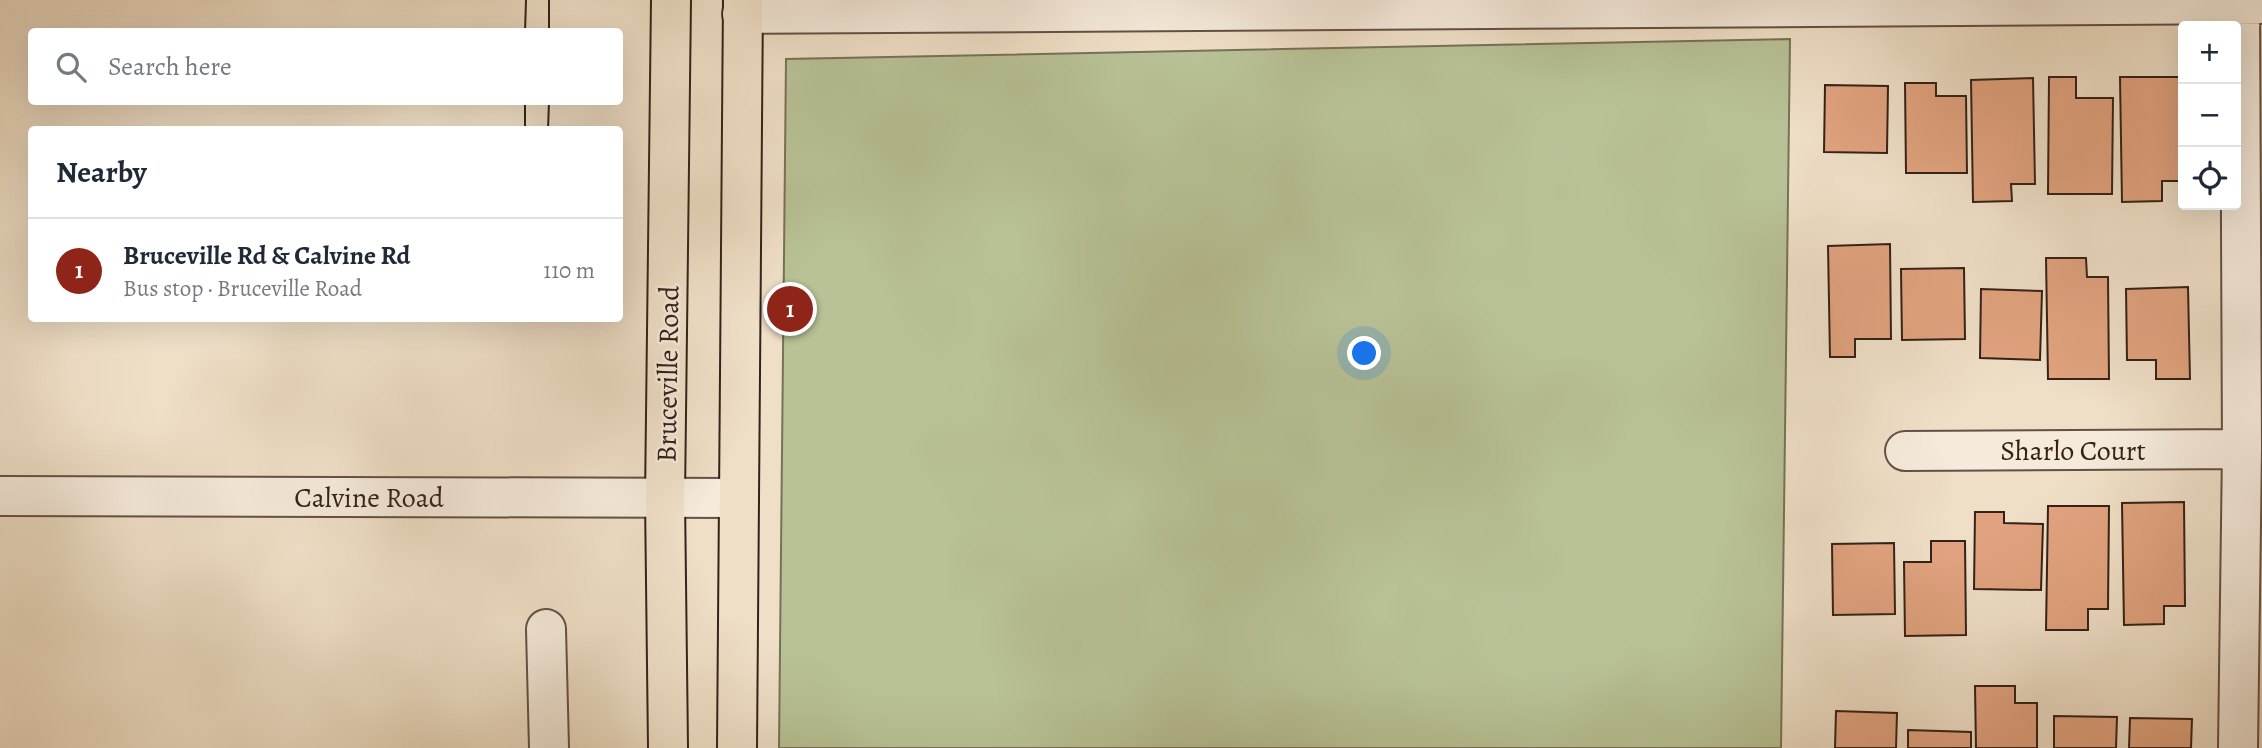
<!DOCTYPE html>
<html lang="en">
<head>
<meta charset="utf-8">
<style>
  :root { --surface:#fff; --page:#f2f2f3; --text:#1f2937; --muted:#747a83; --line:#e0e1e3; --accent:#8f2418 }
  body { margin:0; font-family:Alegreya,serif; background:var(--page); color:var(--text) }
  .controls { position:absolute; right:21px; top:21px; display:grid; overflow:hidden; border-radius:7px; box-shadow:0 7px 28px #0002 }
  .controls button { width:63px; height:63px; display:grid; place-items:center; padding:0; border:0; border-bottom:2px solid var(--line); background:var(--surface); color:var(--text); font:35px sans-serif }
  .you { position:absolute; left:1365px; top:354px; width:24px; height:24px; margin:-18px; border:5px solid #fff; border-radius:50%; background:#1a73e8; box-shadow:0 0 0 10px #1a73e833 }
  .badge { display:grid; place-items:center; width:46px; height:46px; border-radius:50%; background:var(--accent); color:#fff; font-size:23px; font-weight:700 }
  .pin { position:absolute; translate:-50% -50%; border:4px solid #fff; box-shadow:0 2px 7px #0006 }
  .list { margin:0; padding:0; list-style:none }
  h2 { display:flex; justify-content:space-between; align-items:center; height:91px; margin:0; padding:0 28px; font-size:30px }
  h2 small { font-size:23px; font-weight:400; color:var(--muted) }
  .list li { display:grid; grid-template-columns:46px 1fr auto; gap:21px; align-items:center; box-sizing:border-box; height:105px; padding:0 28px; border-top:2px solid var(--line) }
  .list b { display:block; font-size:26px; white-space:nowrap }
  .list p { margin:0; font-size:23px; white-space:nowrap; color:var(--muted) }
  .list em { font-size:23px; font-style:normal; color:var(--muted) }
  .icon { flex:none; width:38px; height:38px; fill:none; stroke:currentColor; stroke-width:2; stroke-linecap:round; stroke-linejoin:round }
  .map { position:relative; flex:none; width:2262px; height:748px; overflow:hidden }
  .search { position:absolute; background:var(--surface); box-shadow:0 7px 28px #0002; left:28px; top:28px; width:595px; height:77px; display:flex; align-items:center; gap:18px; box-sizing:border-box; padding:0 24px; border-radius:7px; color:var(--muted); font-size:26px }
  .panel { position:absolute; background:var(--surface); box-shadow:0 7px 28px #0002; left:28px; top:126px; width:595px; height:196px; border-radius:7px }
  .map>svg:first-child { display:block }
  .green { fill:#b8c296; stroke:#767258; stroke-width:2 }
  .building { fill:#e1a37f; stroke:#352119; stroke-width:2 }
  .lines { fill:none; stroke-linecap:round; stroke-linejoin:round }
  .minor-casing { stroke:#645044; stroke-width:42 }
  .major-casing { stroke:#352119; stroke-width:42 }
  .minor { stroke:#f5eadb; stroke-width:38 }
  .major { stroke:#efdfc7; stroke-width:38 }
  .tram { stroke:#352119; stroke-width:2 }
  .labels { text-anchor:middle; stroke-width:5; stroke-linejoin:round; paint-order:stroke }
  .street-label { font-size:28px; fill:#352119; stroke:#f5eadb }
</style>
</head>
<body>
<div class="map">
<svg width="2262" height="748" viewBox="0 0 2262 748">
  <rect width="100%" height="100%" fill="#efdfc7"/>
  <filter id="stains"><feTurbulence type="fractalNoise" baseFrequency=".00286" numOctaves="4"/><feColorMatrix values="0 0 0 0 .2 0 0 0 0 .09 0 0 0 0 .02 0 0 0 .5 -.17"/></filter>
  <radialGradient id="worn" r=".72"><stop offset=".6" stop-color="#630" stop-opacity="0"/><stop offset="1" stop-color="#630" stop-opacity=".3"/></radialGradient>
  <!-- green -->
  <path class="green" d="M1790 39 1781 748H779L786 59Z"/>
  <!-- building -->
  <path class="building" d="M2049 77H2076V98H2113L2112 194H2048Z
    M2120 77H2183V181H2162V201L2122 202Z
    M2033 78 2035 184H2011L2012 201 1973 202 1971 80Z
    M1905 83H1936V96H1966L1967 173H1906Z
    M1825 85 1888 86 1887 153 1824 152Z
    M1890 244 1891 339H1855V357H1830L1828 246Z
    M2046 258H2086L2087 277H2108L2109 379H2048Z
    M1964 268 1965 339 1902 340 1901 269Z
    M2188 287 2190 379H2156V360H2127L2126 289Z
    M1981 289 2042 291 2040 360 1980 358Z
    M2184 502 2185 606H2164V624L2124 625 2122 503Z
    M2048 506H2109L2108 609H2088V630H2046Z
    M1975 512H2004V523L2043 524 2041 590 1974 589Z
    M1931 541H1965L1966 635 1905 636 1904 562H1931Z
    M1894 543 1895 614 1833 615 1832 544Z
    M1975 686H2015V703H2037V748H1976Z
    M1836 711 1897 713 1896 748H1835Z
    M2054 716 2117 717 2116 748H2054Z
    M2130 718 2192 719 2191 748H2129Z
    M1908 730 1971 732V748H1908Z"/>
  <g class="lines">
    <!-- minor casing -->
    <g class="minor-casing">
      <path id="minor" d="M742 14 2262 4
        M1905 451 2242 449
        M0 496 739 498
        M546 629 549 748
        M2238 748 2242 449 2240 5"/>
    </g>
    <!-- major casing -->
    <g class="major-casing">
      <path id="major" d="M668 748 665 498 671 0
        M737 748 743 0"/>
    </g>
    <!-- minor -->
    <use href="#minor" class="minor"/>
    <!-- major -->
    <use href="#major" class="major"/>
    <!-- tram -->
    <path class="tram" d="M525 32 526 0
      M549 32V0
      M525 130V102
      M548 130 549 102"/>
  </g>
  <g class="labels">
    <!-- street labels -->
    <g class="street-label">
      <text transform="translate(667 374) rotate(-89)" y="10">Bruceville Road</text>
      <text x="2073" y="460">Sharlo Court</text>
      <text x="369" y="507">Calvine Road</text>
    </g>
  </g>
  <rect width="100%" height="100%" filter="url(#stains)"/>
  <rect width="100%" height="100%" fill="url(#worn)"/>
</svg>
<div class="controls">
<button>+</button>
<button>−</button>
<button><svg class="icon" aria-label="locate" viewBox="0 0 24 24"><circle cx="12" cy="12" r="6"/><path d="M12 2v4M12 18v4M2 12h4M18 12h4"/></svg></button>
</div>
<div class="you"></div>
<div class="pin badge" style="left:790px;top:309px">1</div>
<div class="search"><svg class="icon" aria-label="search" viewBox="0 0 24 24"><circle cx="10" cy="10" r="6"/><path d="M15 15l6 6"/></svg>Search here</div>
<section class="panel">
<h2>Nearby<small></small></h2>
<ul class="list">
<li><span class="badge">1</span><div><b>Bruceville Rd &amp; Calvine Rd</b><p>Bus stop · Bruceville Road</p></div><em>110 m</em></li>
</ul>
</section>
</div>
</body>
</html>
